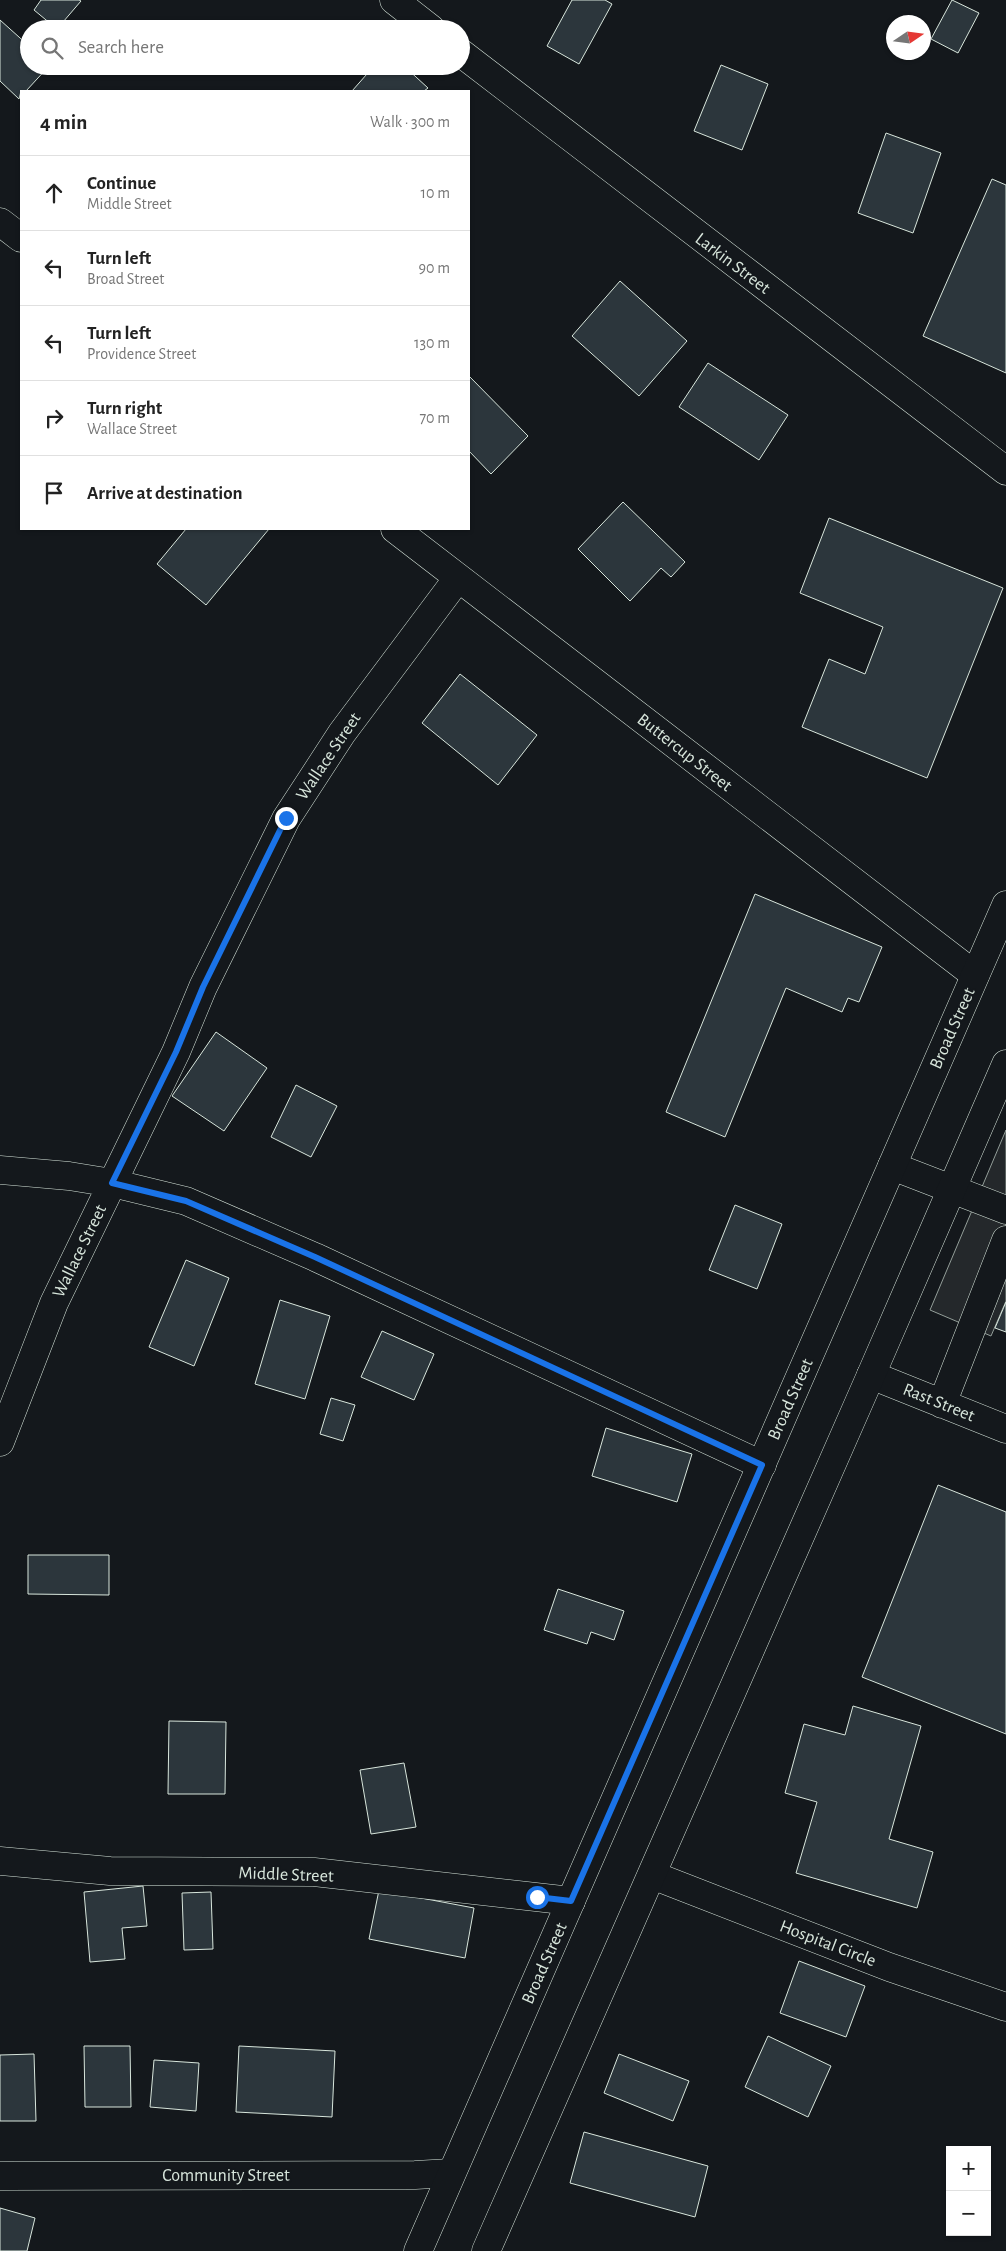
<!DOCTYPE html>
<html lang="en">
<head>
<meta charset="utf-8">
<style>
  :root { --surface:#fff; --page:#f6f6f6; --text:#222; --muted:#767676; --line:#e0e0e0 }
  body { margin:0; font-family:"Alegreya Sans",sans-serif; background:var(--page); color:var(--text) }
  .controls { position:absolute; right:15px; bottom:15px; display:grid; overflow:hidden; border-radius:0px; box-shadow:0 1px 4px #0004 }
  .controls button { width:45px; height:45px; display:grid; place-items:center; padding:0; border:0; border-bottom:1px solid var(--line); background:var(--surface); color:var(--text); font:25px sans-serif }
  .compass { position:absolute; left:886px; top:15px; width:45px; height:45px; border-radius:50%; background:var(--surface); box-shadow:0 1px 4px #0004; rotate:77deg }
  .stop { position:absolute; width:15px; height:15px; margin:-11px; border:4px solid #1a73e8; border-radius:50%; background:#fff }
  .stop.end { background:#1a73e8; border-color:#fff; box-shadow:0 1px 5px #0008 }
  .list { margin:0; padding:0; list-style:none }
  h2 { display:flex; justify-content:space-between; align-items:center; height:65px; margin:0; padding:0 20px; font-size:21px }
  h2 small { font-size:16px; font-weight:400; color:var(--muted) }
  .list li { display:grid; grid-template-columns:32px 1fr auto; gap:15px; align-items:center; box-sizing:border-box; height:75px; padding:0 20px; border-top:1px solid var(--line) }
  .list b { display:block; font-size:19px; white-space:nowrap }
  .list p { margin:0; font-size:16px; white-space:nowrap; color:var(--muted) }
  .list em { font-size:16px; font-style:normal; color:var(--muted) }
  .icon { flex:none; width:28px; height:28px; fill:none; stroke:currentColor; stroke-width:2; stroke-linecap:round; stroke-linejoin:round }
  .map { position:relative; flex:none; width:1006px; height:2251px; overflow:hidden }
  .search { position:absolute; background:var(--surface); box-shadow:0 1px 4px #0004; left:20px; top:20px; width:450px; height:55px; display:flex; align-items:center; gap:12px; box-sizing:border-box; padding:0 18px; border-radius:28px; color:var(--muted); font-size:19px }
  .panel { position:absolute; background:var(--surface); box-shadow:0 1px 4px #0004; left:20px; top:90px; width:450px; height:440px; border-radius:0px }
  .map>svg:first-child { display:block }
  .parking { fill:#24282b; stroke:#939e99 }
  .building { fill:#2c363c; stroke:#d8e6dc }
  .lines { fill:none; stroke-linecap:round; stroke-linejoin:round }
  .minor-casing { stroke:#d8e6dc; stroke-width:29 }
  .major-casing { stroke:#d8e6dc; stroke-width:29 }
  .minor { stroke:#14181c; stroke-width:28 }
  .major { stroke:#14181c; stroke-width:28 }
  .route { stroke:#1a73e8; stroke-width:6 }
  .labels { text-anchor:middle; stroke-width:4; stroke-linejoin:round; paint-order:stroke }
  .street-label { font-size:18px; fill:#d8e6dc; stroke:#14181c }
</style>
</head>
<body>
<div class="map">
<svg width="1006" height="2251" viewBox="0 0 1006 2251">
  <rect width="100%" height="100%" fill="#14181c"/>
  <!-- parking -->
  <path class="parking" d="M1006 1130V1301L991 1336 930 1310Z"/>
  <!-- building -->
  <path class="building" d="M41 0H79L81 1 57 29 34 10Z
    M572 0H605L612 4 579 64 547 46Z
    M952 0 979 13 958 53 931 39Z
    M0 20 29 46V66H49L26 91H21L19 99 0 81Z
    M721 65 768 84 742 150 694 131Z
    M374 66H404L428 88 424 91H352Z
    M886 133 941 153 913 233 858 213Z
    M992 179 1006 185V373L923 336Z
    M620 281 687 341 639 396 572 336Z
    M708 363 788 415 759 460 679 407Z
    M469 376 528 436 491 474 469 451Z
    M623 502 685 562 671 577 661 568 630 601 578 549Z
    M829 518 1003 588 927 778 802 727 829 659 865 674 883 627 800 593Z
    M186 529H269L206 605 157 564Z
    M460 674 537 735 498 785 422 723Z
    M755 894 882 947 859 1002 848 998 842 1012 786 988 725 1137 666 1112Z
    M216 1032 267 1068 224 1131 172 1096Z
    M296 1085 337 1106 311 1157 271 1137Z
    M735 1205 782 1224 757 1289 709 1270Z
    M186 1260 229 1278 194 1366 149 1347Z
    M280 1300 330 1316 305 1399 255 1384Z
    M1006 1302V1332L995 1328Z
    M382 1331 434 1354 414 1400 361 1377Z
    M331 1398 355 1405 343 1441 320 1434Z
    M606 1428 692 1454 677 1502 592 1476Z
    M938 1485 1006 1512V1734L862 1677Z
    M28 1555H109V1595L28 1594Z
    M558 1589 624 1611 614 1640 591 1632 587 1644 544 1630Z
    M853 1706 921 1726 889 1839 933 1852 917 1908 796 1873 817 1802 785 1793 804 1724 845 1735Z
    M169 1721 226 1722 225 1794H168Z
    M404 1763 416 1827 371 1834 360 1770Z
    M143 1886 147 1926 122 1928 125 1959 90 1962 84 1892Z
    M379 1890 474 1908 465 1958 369 1939Z
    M211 1892 213 1949 184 1950 182 1893Z
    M799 1961 865 1986 846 2037 780 2013Z
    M768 2036 831 2066 808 2117 745 2087Z
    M84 2046H130L131 2107H85Z
    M239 2046 335 2051 332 2117 236 2112Z
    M34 2054 36 2121H0V2055Z
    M619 2054 689 2081 673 2121 604 2093Z
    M154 2060 199 2063 196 2111 150 2107Z
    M584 2132 708 2166 695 2217 570 2183Z
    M0 2208 35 2218 27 2251H0Z"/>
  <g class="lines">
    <!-- minor casing -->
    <g class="minor-casing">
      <path id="minor" d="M394 0 431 29
        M461 53 1006 471
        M0 222 21 238
        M395 529 975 975
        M892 1166 1006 1210
        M0 1170 69 1176 112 1183 186 1201 315 1257 762 1465
        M871 1375 1006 1429
        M942 1404 1006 1240
        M0 1442 54 1303 176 1052 203 987 286 819 342 733 458 578
        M0 1861 110 1871 314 1872 571 1901
        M652 1875 889 1967 1006 2007
        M0 2176 415 2175 451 2173"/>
    </g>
    <!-- major casing -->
    <g class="major-casing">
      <path id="major" d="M418 2251 1006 905
        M486 2251 871 1375 1006 1064"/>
    </g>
    <!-- minor -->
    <use href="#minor" class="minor"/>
    <!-- major -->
    <use href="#major" class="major"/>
  </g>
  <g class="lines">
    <!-- route -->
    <path class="route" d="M286 818 203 987 176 1052 112 1183 186 1201 315 1257 762 1465 571 1901 537 1897"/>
  </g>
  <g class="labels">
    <!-- street labels -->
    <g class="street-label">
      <text transform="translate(733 263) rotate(37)" y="6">Larkin Street</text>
      <text transform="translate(685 752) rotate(38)" y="6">Buttercup Street</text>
      <text transform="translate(328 756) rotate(-56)" y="6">Wallace Street</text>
      <text transform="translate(952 1028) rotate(-66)" y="6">Broad Street</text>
      <text transform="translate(79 1251) rotate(-64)" y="6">Wallace Street</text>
      <text transform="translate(790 1399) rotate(-66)" y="6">Broad Street</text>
      <text transform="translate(939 1402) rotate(22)" y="6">Rast Street</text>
      <text transform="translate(286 1874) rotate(2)" y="6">Middle Street</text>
      <text transform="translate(828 1943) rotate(21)" y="6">Hospital Circle</text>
      <text transform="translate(544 1963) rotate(-66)" y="6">Broad Street</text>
      <text x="226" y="2181">Community Street</text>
    </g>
  </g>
</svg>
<div class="controls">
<button>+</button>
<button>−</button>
</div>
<svg class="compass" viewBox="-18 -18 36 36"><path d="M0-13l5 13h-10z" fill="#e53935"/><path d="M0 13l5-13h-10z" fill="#767676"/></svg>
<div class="stop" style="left:537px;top:1897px"></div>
<div class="stop end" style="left:286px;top:818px"></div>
<div class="search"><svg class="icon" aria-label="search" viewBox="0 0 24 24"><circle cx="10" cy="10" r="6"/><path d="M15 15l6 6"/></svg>Search here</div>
<section class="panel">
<h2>4 min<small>Walk · 300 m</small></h2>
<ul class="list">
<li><svg class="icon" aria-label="ahead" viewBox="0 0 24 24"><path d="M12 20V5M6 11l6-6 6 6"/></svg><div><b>Continue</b><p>Middle Street</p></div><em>10 m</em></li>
<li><svg class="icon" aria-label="left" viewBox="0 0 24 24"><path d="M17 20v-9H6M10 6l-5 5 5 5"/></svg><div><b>Turn left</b><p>Broad Street</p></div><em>90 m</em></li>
<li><svg class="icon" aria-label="left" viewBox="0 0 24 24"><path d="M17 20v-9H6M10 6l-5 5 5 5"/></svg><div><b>Turn left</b><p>Providence Street</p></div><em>130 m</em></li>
<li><svg class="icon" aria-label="right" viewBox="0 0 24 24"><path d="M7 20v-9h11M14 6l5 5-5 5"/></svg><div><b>Turn right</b><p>Wallace Street</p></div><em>70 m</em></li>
<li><svg class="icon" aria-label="arrive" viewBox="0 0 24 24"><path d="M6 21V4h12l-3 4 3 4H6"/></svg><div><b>Arrive at destination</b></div></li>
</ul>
</section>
</div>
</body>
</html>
